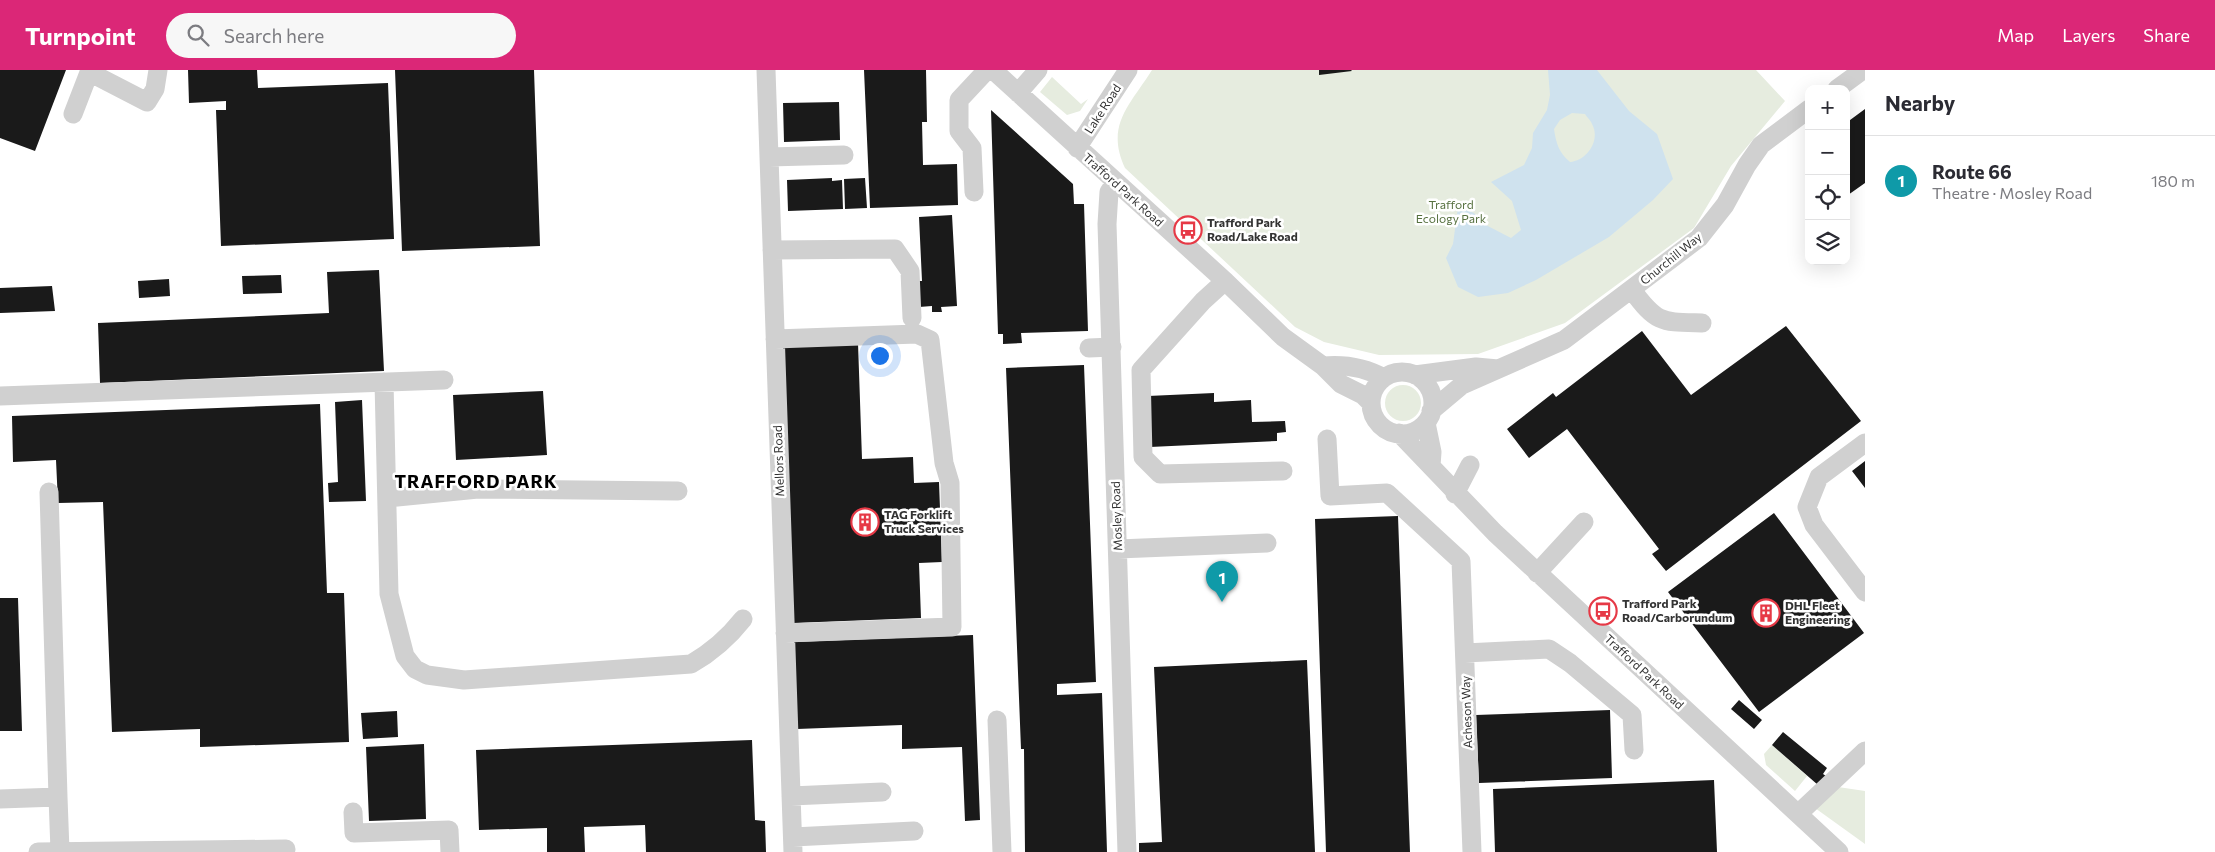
<!DOCTYPE html>
<html lang="en">
<head>
<meta charset="utf-8">
<style>
  :root { --surface:#fff; --page:#f7f7f7; --text:#2b2b33; --muted:#7c7c81; --line:#e1e1e2; --accent:#db2777 }
  body { margin:0; font-family:Commissioner,sans-serif; background:var(--page); color:var(--text) }
  .controls { position:absolute; right:15px; top:15px; display:grid; overflow:hidden; border-radius:10px; box-shadow:0 5px 20px #0002 }
  .controls button { width:45px; height:45px; display:grid; place-items:center; padding:0; border:0; border-bottom:1px solid var(--line); background:var(--surface); color:var(--text); font:25px sans-serif }
  .you { position:absolute; left:879px; top:285px; width:18px; height:18px; margin:-12px; border:4px solid #fff; border-radius:50%; background:#1a73e8; box-shadow:0 0 0 8px #1a73e833 }
  .badge { display:grid; place-items:center; width:32px; height:32px; border-radius:50%; background:var(--accent); color:#fff; font-size:16px; font-weight:700 }
  .pin { position:absolute; translate:-50% -41px; filter:drop-shadow(0 1px 2px #0008) }
  .pin::after { content:''; position:absolute; top:26px; width:18px; height:15px; background:inherit; clip-path:polygon(0 0,100% 0,50% 100%) }
  .list { margin:0; padding:0; list-style:none }
  h2 { display:flex; justify-content:space-between; align-items:center; height:65px; margin:0; padding:0 20px; font-size:21px }
  h2 small { font-size:16px; font-weight:400; color:var(--muted) }
  .list li { display:grid; grid-template-columns:32px 1fr auto; gap:15px; align-items:center; box-sizing:border-box; height:90px; padding:0 20px; border-top:1px solid var(--line) }
  .list b { display:block; font-size:19px; white-space:nowrap }
  .list p { margin:0; font-size:16px; white-space:nowrap; color:var(--muted) }
  .list em { font-size:16px; font-style:normal; color:var(--muted) }
  .icon { flex:none; width:28px; height:28px; fill:none; stroke:currentColor; stroke-width:2; stroke-linecap:round; stroke-linejoin:round }
  .map { position:relative; flex:none; width:1865px; height:782px; overflow:hidden }
  header { display:flex; align-items:center; gap:30px; box-sizing:border-box; height:70px; padding:0 25px; background:var(--accent); color:#fff }
  header strong { font-size:24px }
  nav { display:flex; gap:28px; margin-inline-start:auto; font-size:18px }
  .search { width:350px; height:45px; background:var(--page); display:flex; align-items:center; gap:12px; box-sizing:border-box; padding:0 18px; border-radius:28px; color:var(--muted); font-size:19px }
  main { display:flex }
  aside { flex:1; background:var(--surface) }
  .map>svg:first-child { display:block }
  .green { fill:#e6ecdf }
  .water { fill:#cfe2ee; fill-rule:evenodd }
  .building { fill:#1a1a1a }
  .lines { fill:none; stroke-linecap:round; stroke-linejoin:round }
  .minor { stroke:#d0d0d0; stroke-width:19 }
  .labels { text-anchor:middle; stroke-width:5; stroke-linejoin:round; paint-order:stroke }
  .street-label { font-size:12px; fill:#333; stroke:#fff }
  .park-label { font-size:12px; fill:#56703f; stroke:#fff }
  .poi-label { font-size:12px; font-weight:bold; fill:#333; stroke:#fff; text-anchor:start }
  .district-label { font-size:18px; font-weight:bold; letter-spacing:1px; fill:#000; stroke:#fff }
</style>
</head>
<body>
<header>
<strong>Turnpoint</strong>
<div class="search"><svg class="icon" aria-label="search" viewBox="0 0 24 24"><circle cx="10" cy="10" r="6"/><path d="M15 15l6 6"/></svg>Search here</div>
<nav><a>Map</a><a>Layers</a><a>Share</a></nav>
</header>
<main>
<div class="map">
<svg width="1865" height="782" viewBox="0 0 1865 782">
  <rect width="100%" height="100%" fill="#fff"/>
  <!-- green -->
  <path class="green" d="M1152 0H1756L1785 31 1731 96 1694 158 1565 253 1478 284 1379 285 1324 272 1295 257 1125 98C1105 55 1130 35 1152 0Z
    M1052 7 1081 34 1088 29 1080 41 1067 45 1040 22Z
    M1385 333a18 18 0 1 1 36 0a18 18 0 1 1-36 0Z
    M1772 675 1807 706 1795 721 1766 695 1764 684Z
    M1838 717 1865 721V774L1815 738Z"/>
  <!-- water -->
  <path class="water" d="M1548 0H1597L1629 41 1657 64 1673 109 1653 130 1609 167 1536 210 1508 223 1478 227 1458 217 1446 188 1453 174 1458 137 1474 143 1482 153 1511 168 1521 160 1512 131 1491 112 1524 95 1532 78 1533 63 1547 40 1550 25ZM1572 43 1585 44C1587 47 1591 51 1592 54 1601 70 1587 91 1570 92 1559 83 1556 73 1554 59L1560 50Z"/>
  <!-- building -->
  <path class="building" d="M0 0H66L35 81 0 68Z
    M188 0H257L258 18 388 13 394 169 221 176 216 40H226V31L189 33Z
    M395 0H534L540 176 402 181Z
    M864 0H926L927 52H922L923 95 957 94 958 135 870 138Z
    M1319 0H1351L1352 1 1319 5Z
    M839 32 840 70 784 72 783 33Z
    M1865 39V113L1848 125 1846 53Z
    M991 40 1073 114 1074 134H1084L1088 261 1021 263 1022 273 1003 274V264H998Z
    M832 108V111L842 110 843 139 788 141 787 110Z
    M865 108 867 138 845 139 844 109Z
    M952 145 957 236 941 237 942 242H932V236L919 237 917 211H922L919 147Z
    M379 200 384 301 100 313 98 253 329 243 327 202Z
    M281 205 282 223 243 224 242 206Z
    M169 209 170 226 139 228 138 211Z
    M52 216 55 241 0 243V218Z
    M1786 256 1861 351 1666 501 1652 484 1659 479 1567 359 1529 388 1507 359 1553 323 1556 327 1642 261 1691 325Z
    M858 273 862 389 913 387 914 413 939 412 942 492 919 493 921 548 793 553 783 276Z
    M1084 295 1096 612 1057 614V625L1102 623 1107 782H1025L1024 679H1021L1006 298Z
    M543 321 547 385 456 390 453 325Z
    M1214 323V332L1251 330 1252 352 1285 351 1286 362 1277 363V371L1150 377 1148 326Z
    M362 330 366 431 329 432 328 413 338 412 335 332Z
    M320 334 327 523H344L349 672 200 677V659L112 662 103 432 58 433 56 390 13 392 12 346Z
    M1865 391V418L1852 401Z
    M1774 443 1864 563 1759 642 1668 522Z
    M1398 446 1410 782H1326L1315 449Z
    M0 528H18L22 661H0Z
    M973 565 980 750 965 751 962 677 902 679V655L797 659 794 572Z
    M1307 590 1315 782H1139V773L1162 772 1154 597Z
    M1739 630 1762 650 1754 659 1731 639Z
    M1610 640 1612 708 1479 713 1476 645Z
    M397 641 398 667 363 669 361 643Z
    M1783 662 1827 698 1823 704 1826 706 1818 715 1772 675Z
    M752 670 755 750 765 751 766 782H646L645 755 584 757 585 782H547V758L479 760 476 680Z
    M424 674 426 749 369 751 366 677Z
    M1714 710 1717 782H1495L1493 719Z"/>
  <g class="lines">
    <!-- minor -->
    <path class="minor" d="M766 0 793 782
      M993 0 1225 211 1283 267 1323 296 1341 314 1363 325 1371 333
      M89 2 147 32 155 19 158 0
      M1837 19 1863 0
      M1018 23 1038 0
      M73 44 90 0
      M1077 78 1128 0
      M769 87 844 85
      M1115 113 1109 122 1107 154 1127 782
      M974 122 972 78 959 61V30L987 0
      M772 180 895 179 910 201 912 248
      M1225 211 1203 231 1141 300 1143 387 1160 404 1283 401
      M1632 220C1657 254 1662 252 1702 253
      M775 269 917 264 930 270 944 393 950 413 952 557 785 563
      M1089 278 1112 277
      M1323 296C1344 294 1366 298 1384 308
      M1371 333a31 31 0 1 1 62 0a31 31 0 1 1-62 0Z
      M1415 305 1476 297 1498 299
      M384 312 389 524 405 586 415 599 427 605 464 610 691 594C712 582 728 568 743 549
      M0 326 444 310
      M1431 341 1462 315 1564 270 1699 168 1725 135 1747 95 1761 75 1809 39
      M1426 353 1432 382 1431 396
      M1399 363 1495 463 1839 782
      M1327 369 1330 426 1387 423 1461 491 1472 782
      M1865 373 1819 407 1807 437 1814 455 1865 522
      M49 422 58 727
      M1455 424 1470 395
      M387 428 478 419 678 421
      M1118 479 1267 473
      M1537 503 1584 452
      M1465 583 1549 579 1570 593 1632 645 1634 680
      M997 650 1002 782
      M791 726 882 722
      M0 729 58 727 60 781
      M353 742 354 763 449 760 450 782
      M1798 744 1865 681
      M793 767 914 761
      M38 782 286 779"/>
  </g>
  <!-- icons -->
  <defs>
    <g id="bus-ring" transform="scale(1.4375)"><circle r="9.5" fill="#fff" stroke="#e63946" stroke-width="1.5"/><path d="M-5-6H5V4H4V6H2V4H-2V6H-4V4H-5ZM-3.5-4V0h7V-4ZM-3.5 1.2v1.5H-2V1.2ZM2 1.2v1.5H3.5V1.2Z" fill="#e63946"/></g>
    <g id="building-ring" transform="scale(1.4375)"><circle r="9.5" fill="#fff" stroke="#e63946" stroke-width="1.5"/><path d="M-4-6H4V6H1V3H-1V6H-4ZM-2.5-4.3h1.7v1.8h-1.7ZM.8-4.3h1.7v1.8H.8ZM-2.5-1h1.7V.8h-1.7ZM.8-1h1.7V.8H.8Z" fill="#e63946"/></g>
  </defs>
  <g fill-rule="evenodd">
    <use href="#bus-ring" x="1188" y="160"/>
    <use href="#building-ring" x="865" y="452"/>
    <use href="#bus-ring" x="1603" y="541"/>
    <use href="#building-ring" x="1766" y="543"/>
  </g>
  <g class="labels">
    <!-- street labels -->
    <g class="street-label">
      <text transform="translate(1103 39) rotate(-57)" y="4">Lake Road</text>
      <text transform="translate(1123 120) rotate(42)" y="4">Trafford Park Road</text>
      <text transform="translate(1671 189) rotate(-39)" y="4">Churchill Way</text>
      <text transform="translate(779 391) rotate(-92)" y="4">Mellors Road</text>
      <text transform="translate(1117 446) rotate(-92)" y="4">Mosley Road</text>
      <text transform="translate(1644 602) rotate(43)" y="4">Trafford Park Road</text>
      <text transform="translate(1467 642) rotate(-92)" y="4">Acheson Way</text>
    </g>
    <!-- park labels -->
    <g class="park-label">
      <text x="1451" y="139">Trafford<tspan x="1451" dy="14">Ecology Park</tspan></text>
    </g>
    <!-- poi labels -->
    <g class="poi-label">
      <text x="1207" y="157">Trafford Park<tspan x="1207" dy="14">Road/Lake Road</tspan></text>
      <text x="884" y="449">TAG Forklift<tspan x="884" dy="14">Truck Services</tspan></text>
      <text x="1622" y="538">Trafford Park<tspan x="1622" dy="14">Road/Carborundum</tspan></text>
      <text x="1785" y="540">DHL Fleet<tspan x="1785" dy="14">Engineering</tspan></text>
    </g>
    <!-- district labels -->
    <g class="district-label">
      <text x="476" y="418">TRAFFORD PARK</text>
    </g>
  </g>
</svg>
<div class="controls">
<button>+</button>
<button>−</button>
<button><svg class="icon" aria-label="locate" viewBox="0 0 24 24"><circle cx="12" cy="12" r="6"/><path d="M12 2v4M12 18v4M2 12h4M18 12h4"/></svg></button>
<button><svg class="icon" aria-label="layers" viewBox="0 0 24 24"><path d="M12 4l9 5-9 5-9-5zM3 14l9 5 9-5"/></svg></button>
</div>
<div class="you"></div>
<div class="pin badge" style="left:1222px;top:532px;background:#0f9aa8">1</div>
</div>
<aside>
<h2>Nearby<small></small></h2>
<ul class="list">
<li><span class="badge" style="background:#0f9aa8">1</span><div><b>Route 66</b><p>Theatre · Mosley Road</p></div><em>180 m</em></li>
</ul>
</aside>
</main>
</body>
</html>
